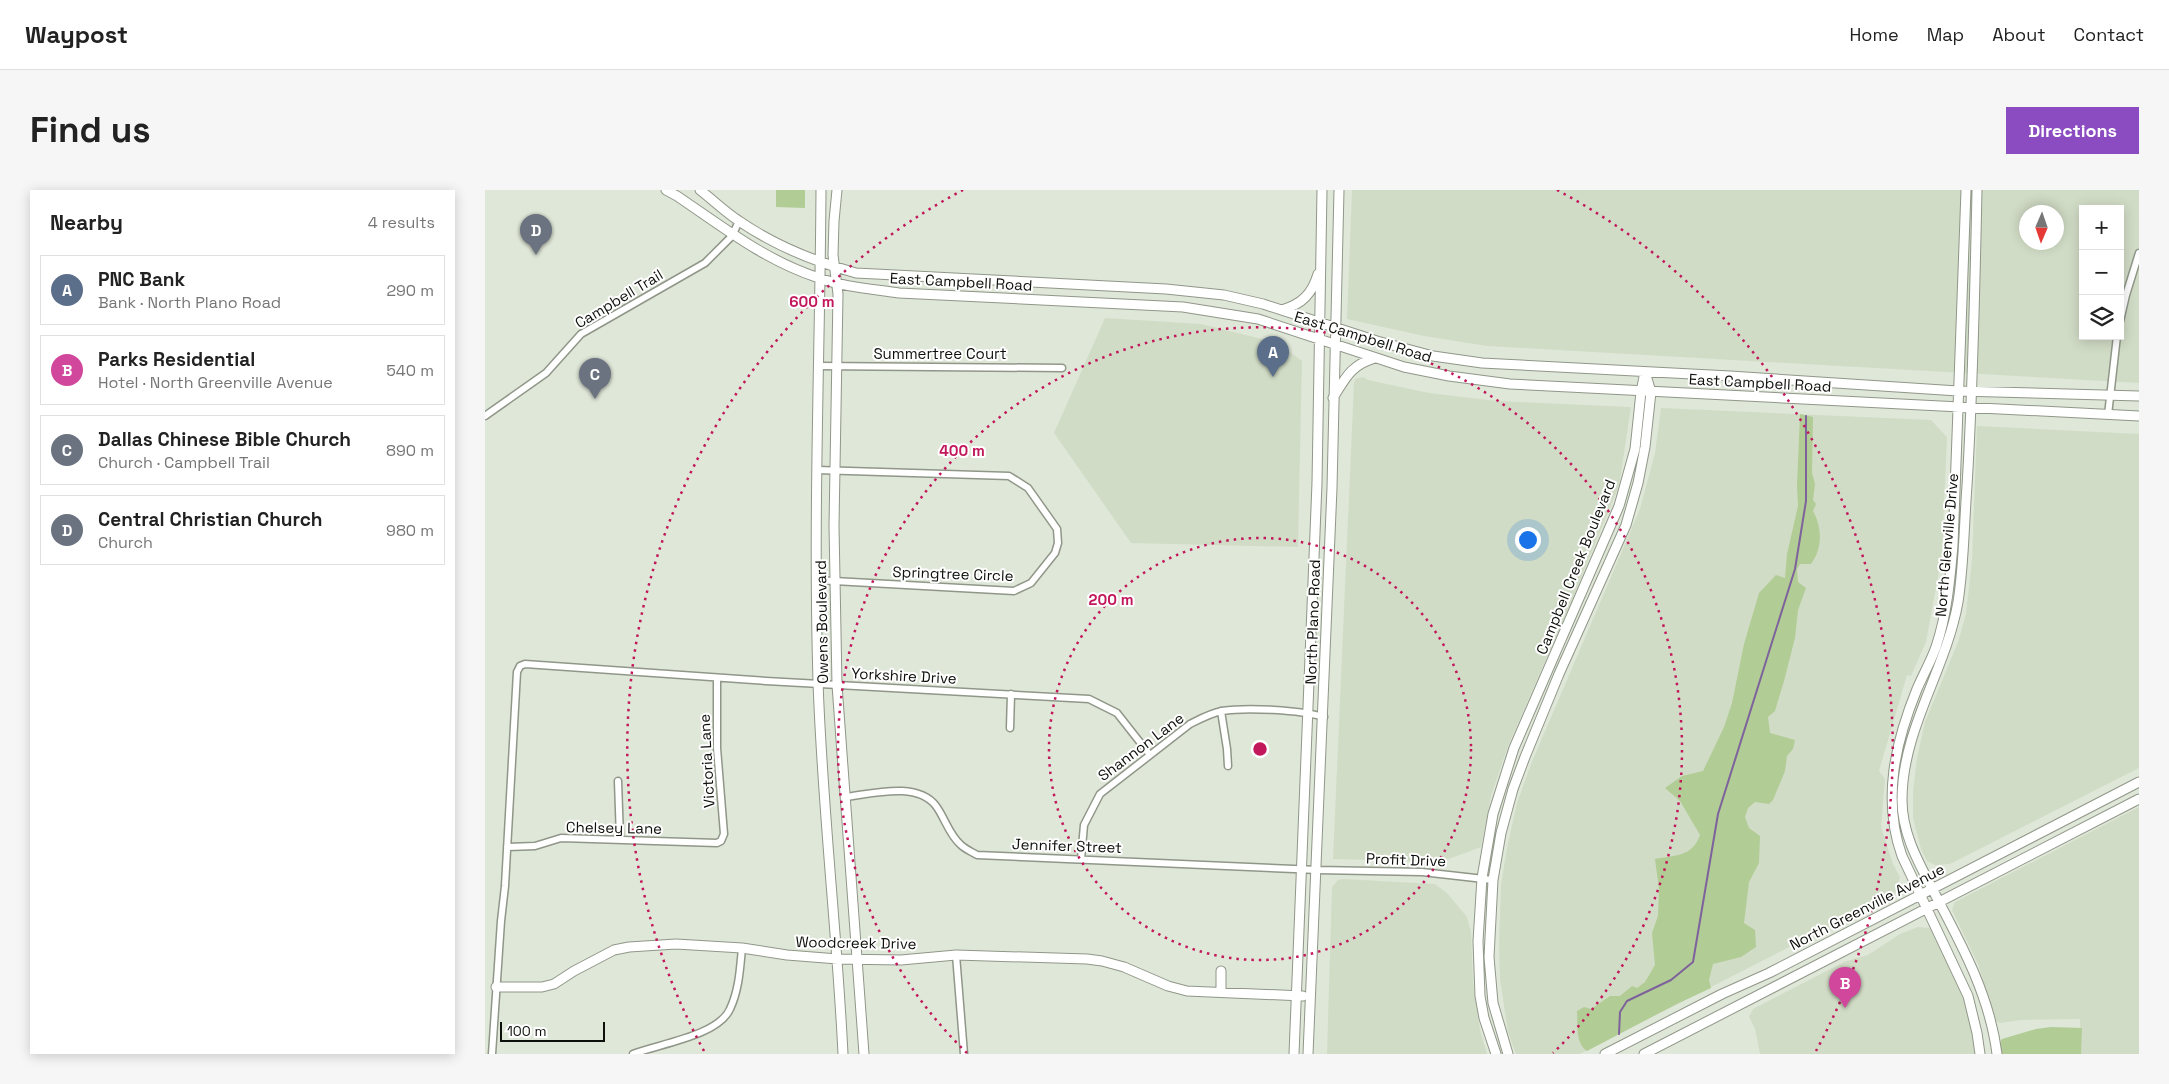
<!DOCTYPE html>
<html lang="en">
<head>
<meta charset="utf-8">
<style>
  :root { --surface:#fff; --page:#f6f6f6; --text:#222; --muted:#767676; --line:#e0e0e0; --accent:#8b4cc1 }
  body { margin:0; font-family:"Space Grotesk",sans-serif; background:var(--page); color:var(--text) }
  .controls { position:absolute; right:15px; top:15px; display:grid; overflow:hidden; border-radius:0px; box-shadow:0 2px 12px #0003 }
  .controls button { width:45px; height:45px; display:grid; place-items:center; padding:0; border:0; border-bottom:1px solid var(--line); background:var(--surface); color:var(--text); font:25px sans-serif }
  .compass { position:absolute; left:1534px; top:15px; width:45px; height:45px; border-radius:50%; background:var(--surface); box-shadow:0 2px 12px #0003; rotate:182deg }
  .scale { position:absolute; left:15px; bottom:12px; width:105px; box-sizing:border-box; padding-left:5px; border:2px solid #0d0f0a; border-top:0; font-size:14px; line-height:18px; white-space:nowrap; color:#0d0f0a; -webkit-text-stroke:4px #fff; paint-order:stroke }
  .you { position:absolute; left:1042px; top:349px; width:18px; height:18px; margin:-12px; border:4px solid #fff; border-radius:50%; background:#1a73e8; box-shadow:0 0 0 8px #1a73e833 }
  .badge { display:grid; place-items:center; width:32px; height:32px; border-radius:50%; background:var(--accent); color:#fff; font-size:16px; font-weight:700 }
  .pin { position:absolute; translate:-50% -41px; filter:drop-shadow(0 1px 2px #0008) }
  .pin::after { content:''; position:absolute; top:26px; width:18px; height:15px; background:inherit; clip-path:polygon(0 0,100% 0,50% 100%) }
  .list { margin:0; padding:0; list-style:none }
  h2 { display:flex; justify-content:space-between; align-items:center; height:65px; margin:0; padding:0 20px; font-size:21px }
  h2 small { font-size:16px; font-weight:400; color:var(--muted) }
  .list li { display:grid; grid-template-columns:32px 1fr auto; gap:15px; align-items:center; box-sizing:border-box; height:70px; margin:0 10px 10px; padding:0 10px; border:1px solid var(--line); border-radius:0px }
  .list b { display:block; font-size:19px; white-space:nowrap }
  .list p { margin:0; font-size:16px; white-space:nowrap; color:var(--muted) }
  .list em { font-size:16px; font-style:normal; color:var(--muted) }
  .icon { flex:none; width:28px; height:28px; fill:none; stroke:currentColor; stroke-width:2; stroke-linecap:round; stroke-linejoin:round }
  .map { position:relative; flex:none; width:1654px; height:864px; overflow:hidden; border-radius:0px }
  header { display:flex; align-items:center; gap:30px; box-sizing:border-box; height:70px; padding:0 25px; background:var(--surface); border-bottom:1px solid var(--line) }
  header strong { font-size:24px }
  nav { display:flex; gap:28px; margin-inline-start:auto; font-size:18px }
  .intro { display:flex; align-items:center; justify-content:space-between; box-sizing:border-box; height:120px; padding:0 30px }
  h1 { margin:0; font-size:35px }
  .button { padding:12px 22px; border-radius:0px; background:var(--accent); color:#fff; font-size:18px; font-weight:700 }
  main { display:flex; gap:30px; padding:0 30px }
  aside { flex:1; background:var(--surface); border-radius:0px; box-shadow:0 2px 12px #0003 }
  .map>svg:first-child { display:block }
  .built { fill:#d1dcc6; fill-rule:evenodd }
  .green { fill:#b1cc95 }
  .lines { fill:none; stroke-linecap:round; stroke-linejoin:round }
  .stream { stroke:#7e629c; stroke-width:2 }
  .street-casing { stroke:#909789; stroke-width:9 }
  .secondary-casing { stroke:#909789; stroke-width:11 }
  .street { stroke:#fff; stroke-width:6 }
  .secondary { stroke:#fff; stroke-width:9 }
  .ring { fill:none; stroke:#c2185b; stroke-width:2.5; stroke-dasharray:2.5 5 }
  .labels { text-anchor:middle; stroke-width:4; stroke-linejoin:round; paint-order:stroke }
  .street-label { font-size:15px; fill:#0d0f0a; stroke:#fff }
  .centre { fill:#c2185b; stroke:#fff; stroke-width:2.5 }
  .ring-label { font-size:15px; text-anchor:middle; font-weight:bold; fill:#c2185b; stroke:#fff; stroke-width:4; stroke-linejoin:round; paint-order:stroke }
</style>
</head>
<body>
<header>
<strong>Waypost</strong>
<nav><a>Home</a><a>Map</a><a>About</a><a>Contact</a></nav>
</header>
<div class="intro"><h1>Find us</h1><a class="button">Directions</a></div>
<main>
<aside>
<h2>Nearby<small>4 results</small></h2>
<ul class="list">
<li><span class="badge" style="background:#5c6f8a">A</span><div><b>PNC Bank</b><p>Bank · North Plano Road</p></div><em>290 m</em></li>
<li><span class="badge" style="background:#d1479c">B</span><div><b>Parks Residential</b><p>Hotel · North Greenville Avenue</p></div><em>540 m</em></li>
<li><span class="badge" style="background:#6b7280">C</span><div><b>Dallas Chinese Bible Church</b><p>Church · Campbell Trail</p></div><em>890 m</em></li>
<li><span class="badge" style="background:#6b7280">D</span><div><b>Central Christian Church</b><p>Church</p></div><em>980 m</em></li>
</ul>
</aside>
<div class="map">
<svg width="1654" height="864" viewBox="0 0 1654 864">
  <rect width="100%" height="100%" fill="#dfe7d8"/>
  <!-- built -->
  <path class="built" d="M867 0H1654V193L1002 156 939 146 862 129ZM1598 19H1635V146H1598ZM1542 22H1572V52H1542Z
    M620 128 716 134 793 153 817 171 813 357 646 353 569 243Z
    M878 187 883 190 944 203 1012 211 1146 217 1134 296 1085 415 1023 556 1006 606 996 657 956 672 848 669 869 193 870 189Z
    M1176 218 1446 230 1462 247 1457 365 1441 452 1426 486 1422 485 1394 581 1400 589 1396 637 1408 674 1415 687 1410 703 1095 864H1031L1023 842 1015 789 1014 754 1016 695 1022 658 1032 613 1046 574 1155 319 1170 263Z
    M1492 236 1654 244V578L1465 674 1450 675 1442 671 1436 659 1428 628V602L1432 568 1440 532 1473 452 1481 424 1487 370Z
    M1654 617V864H1596L1595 829 1536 830 1515 833 1511 831 1493 774 1467 720 1470 712Z
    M858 689 950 694 962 703 982 727 986 742 988 792 995 840 1002 864H842L847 697 853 690Z
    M1433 737 1446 738 1472 790 1495 864H1275L1270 839 1264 827 1268 819 1359 772 1383 765 1415 744Z"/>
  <!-- green -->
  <path class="green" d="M291 0H320V18L291 17Z
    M1315 224 1328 227 1327 283 1330 294 1328 310 1331 314 1328 321C1337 337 1338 358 1326 374H1315L1312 379 1313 392 1321 398 1313 420 1310 448 1299 491 1290 521 1283 527 1285 543 1310 550 1308 559 1302 566 1300 581 1288 610 1284 614 1270 612 1263 618 1260 627 1264 638 1275 646 1274 673 1264 692 1259 733 1270 740 1271 757 1256 767 1228 774 1224 790 1226 798C1183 817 1143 840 1102 861 1090 853 1093 834 1092 821L1099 817 1106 819 1125 806H1135L1147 796 1152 798 1160 792 1170 775 1167 743 1173 726 1174 699 1170 669C1191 665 1207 667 1215 645L1195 611 1180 598 1197 586 1218 581 1239 537 1247 513 1259 454 1274 403 1291 385 1300 388 1302 364 1313 316 1312 296Z
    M1566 837 1597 838 1596 864H1515L1514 855 1517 849 1551 839Z"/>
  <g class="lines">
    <!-- stream -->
    <path class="stream" d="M1134 844 1135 822 1142 811 1186 790 1208 772 1233 624 1310 379 1321 311V226"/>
    <!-- street casing -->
    <g class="street-casing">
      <path id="street" d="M1635 131 1641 105 1654 63
        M333 176 577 178
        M1623 225 1632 146
        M0 226 61 183 96 144 220 73 247 46 254 31
        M331 390 529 401 546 393 570 363 573 353 572 339 543 298 524 286 332 280
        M736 521 742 559 743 576
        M525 538 526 504
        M133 591 135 649
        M360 607C387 604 432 591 451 616 460 628 464 645 476 655 480 659 487 662 492 665L833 680 937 682 1008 690
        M22 657 50 656 76 648 232 653 236 651 239 644 232 558V488
        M596 669 599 635 615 604 705 534C715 529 726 523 737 521 762 517 815 520 839 527
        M471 765 479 864
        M7 864 16 731 20 696 32 482 35 476 40 474 281 491 604 509 632 523 665 565
        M148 864C173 854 233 846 245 819 254 800 255 779 257 758"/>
    </g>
    <!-- secondary casing -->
    <g class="secondary-casing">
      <path id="secondary" d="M181 0 192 6C238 37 278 69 331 87 357 97 387 99 414 103L698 117 773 129 919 177 964 186 1025 194 1654 226
        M215 0C228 10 240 22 254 31 289 55 331 72 371 83L681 99 739 105 778 114 892 151 948 166 997 173 1245 186 1473 201 1654 206
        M336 0C335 164 328 327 333 491 337 615 352 740 358 864
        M352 0 349 31 348 65 353 104 349 336 352 495 379 864
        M1481 0 1468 355C1465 390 1462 424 1451 457 1446 471 1438 485 1432 499 1410 553 1397 610 1417 666L1483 806 1492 843 1495 864
        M1492 0C1490 99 1488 198 1482 296 1479 334 1479 374 1473 412 1461 480 1417 539 1417 610 1417 647 1437 678 1453 710 1479 759 1505 808 1512 864
        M797 120C817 114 827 104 833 84
        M848 208C861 187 866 175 890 168
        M11 797H57L69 794 89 781 129 760 144 757 191 754 257 758 302 765 353 769 416 770 471 765 602 769 617 771 639 777 683 796 702 801 818 806
        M736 802V781
        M809 864 832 293 837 0
        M823 864 847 298 854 0
        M1011 864 999 828 995 806 993 751 997 688 1008 624 1029 558 1134 316 1150 259 1156 202 1160 182
        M1023 864 1008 813 1004 767 1008 690 1016 643 1028 599 1040 567 1074 484 1141 335 1153 293 1160 257 1166 202 1160 182
        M1120 864 1237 804 1284 783 1654 592
        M1159 864 1654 609"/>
    </g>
    <!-- street -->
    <use href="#street" class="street"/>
    <!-- secondary -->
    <use href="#secondary" class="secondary"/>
  </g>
  <!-- distance rings -->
  <g class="ring">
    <circle cx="775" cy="559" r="211"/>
    <path d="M482 863A422 422 0 1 1 1068 863"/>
    <path d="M219 861A633 633 0 0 1 478 0M1072 0A633 633 0 0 1 1331 861"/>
  </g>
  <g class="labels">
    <!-- street labels -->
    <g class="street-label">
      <text transform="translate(476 92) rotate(3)" y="5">East Campbell Road</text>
      <text transform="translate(134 109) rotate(-31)" y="5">Campbell Trail</text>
      <text transform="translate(878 147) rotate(17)" y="5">East Campbell Road</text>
      <text x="455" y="169">Summertree Court</text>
      <text transform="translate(1275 193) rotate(3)" y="5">East Campbell Road</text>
      <text transform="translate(1462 355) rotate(-85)" y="5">North Glenville Drive</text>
      <text transform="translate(1091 377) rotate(-68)" y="5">Campbell Creek Boulevard</text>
      <text transform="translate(468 384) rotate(2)" y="5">Springtree Circle</text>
      <text transform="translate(337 432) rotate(-91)" y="5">Owens Boulevard</text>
      <text transform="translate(828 432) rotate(-88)" y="5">North Plano Road</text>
      <text transform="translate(419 486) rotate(3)" y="5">Yorkshire Drive</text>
      <text transform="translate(656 557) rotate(-37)" y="5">Shannon Lane</text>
      <text transform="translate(222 571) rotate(-93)" y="5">Victoria Lane</text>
      <text transform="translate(129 638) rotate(1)" y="5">Chelsey Lane</text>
      <text transform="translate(582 656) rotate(2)" y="5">Jennifer Street</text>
      <text transform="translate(921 670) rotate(2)" y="5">Profit Drive</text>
      <text transform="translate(1382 717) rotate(-27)" y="5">North Greenville Avenue</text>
      <text transform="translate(371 753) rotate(1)" y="5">Woodcreek Drive</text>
    </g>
  </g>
  <circle cx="775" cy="559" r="8" class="centre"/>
  <g class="ring-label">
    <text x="327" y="117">600 m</text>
    <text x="477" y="266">400 m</text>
    <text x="626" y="415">200 m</text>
  </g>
</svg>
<div class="controls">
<button>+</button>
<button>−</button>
<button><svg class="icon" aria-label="layers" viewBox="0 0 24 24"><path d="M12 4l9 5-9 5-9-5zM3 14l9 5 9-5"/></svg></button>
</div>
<svg class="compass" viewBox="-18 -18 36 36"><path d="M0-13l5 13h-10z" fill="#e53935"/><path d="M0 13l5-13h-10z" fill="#767676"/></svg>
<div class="scale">100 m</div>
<div class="you"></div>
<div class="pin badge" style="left:788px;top:187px;background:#5c6f8a">A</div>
<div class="pin badge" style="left:1360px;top:818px;background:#d1479c">B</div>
<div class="pin badge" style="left:110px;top:209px;background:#6b7280">C</div>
<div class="pin badge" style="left:51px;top:65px;background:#6b7280">D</div>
</div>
</main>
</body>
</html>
